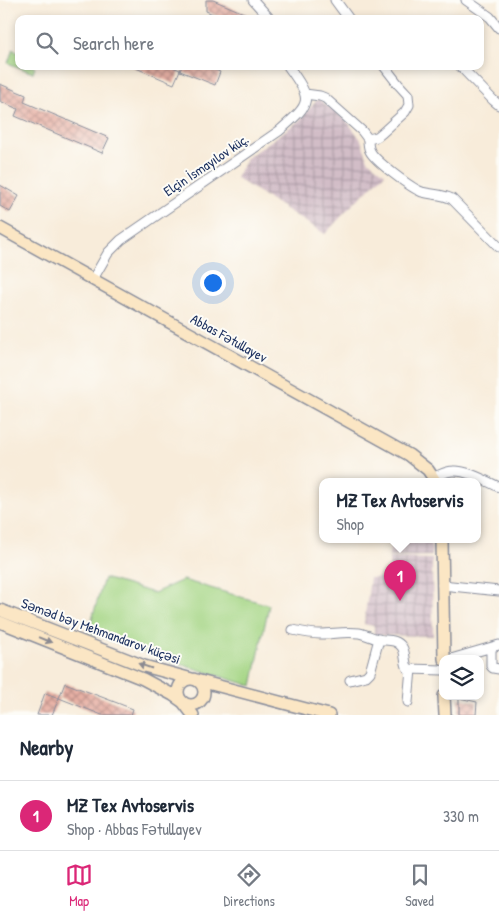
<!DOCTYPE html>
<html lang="en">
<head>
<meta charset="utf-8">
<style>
  :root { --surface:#fff; --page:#f2f2f3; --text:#1f2937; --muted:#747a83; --line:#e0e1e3; --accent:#db2777 }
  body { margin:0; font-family:"Patrick Hand",sans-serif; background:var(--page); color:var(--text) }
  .controls { position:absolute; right:15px; bottom:15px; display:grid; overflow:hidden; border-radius:10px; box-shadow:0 2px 8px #0003 }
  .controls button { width:45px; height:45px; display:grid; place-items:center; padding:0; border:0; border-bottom:1px solid var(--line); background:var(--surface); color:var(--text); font:25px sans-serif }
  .you { position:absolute; left:212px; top:282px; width:18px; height:18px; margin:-12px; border:4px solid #fff; border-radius:50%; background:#1a73e8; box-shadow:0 0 0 8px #1a73e833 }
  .badge { display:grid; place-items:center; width:32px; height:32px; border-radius:50%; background:var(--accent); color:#fff; font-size:16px; font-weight:700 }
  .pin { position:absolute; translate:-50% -41px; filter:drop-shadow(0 1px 2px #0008) }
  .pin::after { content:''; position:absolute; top:26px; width:18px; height:15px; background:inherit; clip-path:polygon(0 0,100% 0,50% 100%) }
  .popup { position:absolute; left:319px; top:478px; width:162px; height:65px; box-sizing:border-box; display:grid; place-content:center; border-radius:10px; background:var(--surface); filter:drop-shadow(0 1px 4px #0005); font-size:16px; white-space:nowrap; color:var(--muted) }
  .popup b { font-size:19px; color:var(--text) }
  .popup::after { content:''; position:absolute; left:50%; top:100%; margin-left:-10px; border:10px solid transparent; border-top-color:var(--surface) }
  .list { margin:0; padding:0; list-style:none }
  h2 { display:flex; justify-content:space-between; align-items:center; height:65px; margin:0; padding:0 20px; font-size:21px }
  h2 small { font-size:16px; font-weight:400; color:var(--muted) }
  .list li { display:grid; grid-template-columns:32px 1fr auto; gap:15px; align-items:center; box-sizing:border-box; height:70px; padding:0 20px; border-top:1px solid var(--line) }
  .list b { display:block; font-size:19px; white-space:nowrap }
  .list p { margin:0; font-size:16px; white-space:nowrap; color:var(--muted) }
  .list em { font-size:16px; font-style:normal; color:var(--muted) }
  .icon { flex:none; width:28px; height:28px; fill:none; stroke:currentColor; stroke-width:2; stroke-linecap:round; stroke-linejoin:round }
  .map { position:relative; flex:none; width:499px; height:715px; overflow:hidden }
  .search { position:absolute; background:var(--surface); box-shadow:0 2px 8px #0003; left:15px; right:15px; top:15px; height:55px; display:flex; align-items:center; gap:12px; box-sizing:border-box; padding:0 18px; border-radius:10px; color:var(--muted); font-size:19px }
  .sheet { height:135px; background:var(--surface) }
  nav { display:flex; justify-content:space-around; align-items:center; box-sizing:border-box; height:70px; border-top:1px solid var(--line); background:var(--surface); font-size:14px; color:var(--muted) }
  nav a { display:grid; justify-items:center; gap:2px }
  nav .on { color:var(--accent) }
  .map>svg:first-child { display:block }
  .industrial { fill:url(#industrial-grid) }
  .grass { fill:#a4d584; stroke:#608271 }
  .building { fill:url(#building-cross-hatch) }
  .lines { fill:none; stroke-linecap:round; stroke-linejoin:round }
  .street-casing { stroke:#8a8e9c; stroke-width:11 }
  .secondary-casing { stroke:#8a8e9c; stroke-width:14 }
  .street { stroke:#fff; stroke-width:9 }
  .secondary { stroke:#fbe6c4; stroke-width:11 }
  .oneway { fill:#8b8a91 }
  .labels { text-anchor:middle; stroke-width:4; stroke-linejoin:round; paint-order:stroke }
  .street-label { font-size:14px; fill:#1b2f5e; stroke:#fdfcf7 }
</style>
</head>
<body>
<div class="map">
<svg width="499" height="715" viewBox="0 0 499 715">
  <defs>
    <pattern id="industrial-grid" width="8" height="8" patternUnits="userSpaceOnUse" patternTransform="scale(1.25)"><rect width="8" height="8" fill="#d2bdc7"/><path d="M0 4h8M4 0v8" fill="none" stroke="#aa9aa5"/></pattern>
    <pattern id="building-cross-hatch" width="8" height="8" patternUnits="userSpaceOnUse" patternTransform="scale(1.25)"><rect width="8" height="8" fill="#e7b0a4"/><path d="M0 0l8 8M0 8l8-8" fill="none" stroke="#ba9089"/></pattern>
  </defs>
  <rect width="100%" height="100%" fill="#fdfcf7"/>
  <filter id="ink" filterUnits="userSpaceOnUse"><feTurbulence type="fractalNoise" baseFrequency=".02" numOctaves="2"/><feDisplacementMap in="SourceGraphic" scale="10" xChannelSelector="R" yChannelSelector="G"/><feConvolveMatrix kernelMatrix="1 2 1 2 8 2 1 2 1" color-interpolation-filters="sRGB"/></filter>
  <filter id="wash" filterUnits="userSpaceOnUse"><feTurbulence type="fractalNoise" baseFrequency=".0096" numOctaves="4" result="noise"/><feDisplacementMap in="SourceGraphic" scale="20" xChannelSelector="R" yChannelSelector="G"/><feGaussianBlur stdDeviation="1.12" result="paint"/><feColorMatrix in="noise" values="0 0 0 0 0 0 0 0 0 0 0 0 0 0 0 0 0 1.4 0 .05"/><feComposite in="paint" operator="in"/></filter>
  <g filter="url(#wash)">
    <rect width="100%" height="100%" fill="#f8ecda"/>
    <!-- industrial -->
    <path class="industrial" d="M318 99 347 121 361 140 368 160 385 174 354 203 325 234 236 178 247 158 300 120Z
      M394 540H431L432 556 389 557 390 548Z
      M389 558 432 559 433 636 374 635V626L364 624 370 578 390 577Z"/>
    <!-- grass -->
    <path class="grass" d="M13 49 19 54V66H33L35 68 33 73 8 63Z
      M104 578 154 593 183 580 269 605 252 686 163 659 88 632Z"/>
    <g id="blocks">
      <!-- building -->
      <path class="building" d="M206 0H213L258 19H224L206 11Z
        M131 66H170L180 70 174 84Z
        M182 66H205L220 72 215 85 180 71Z
        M0 84 26 95 24 102 109 138 102 153 15 116 18 109 0 101Z
        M0 185 19 196 10 212 0 206Z
        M65 683 133 709 131 715H102L59 698Z
        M45 693 59 698 52 715H37Z
        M459 698 477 702 476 715H459Z"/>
    </g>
  </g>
  <g filter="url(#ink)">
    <use href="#blocks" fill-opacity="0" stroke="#8a8e9c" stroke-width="1"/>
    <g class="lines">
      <!-- street casing -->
      <g class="street-casing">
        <path id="street" d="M253 0 270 19
          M335 0 349 19
          M466 0 490 17 499 28
          M460 66 493 100 499 105
          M305 94 320 96 325 98 362 131 368 139 377 137 382 133 405 112 409 105 408 95 398 84 384 66
          M368 139C368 143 368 147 370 151 375 161 411 188 422 192 433 195 442 194 452 199L499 247
          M93 279 108 253 121 240 279 131C311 103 314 102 288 66
          M434 477C440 475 447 471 453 471 467 470 486 481 499 487
          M442 585 499 591
          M293 630C302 632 311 634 320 634 333 634 346 631 359 633 365 634 371 637 377 639 386 641 396 638 402 647 406 653 404 662 408 669L443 670
          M491 648V666L493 668 499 669
          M451 659 499 645
          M350 680 366 676 370 672 379 639
          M408 702 411 669"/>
      </g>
      <!-- secondary casing -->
      <g class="secondary-casing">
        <path id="secondary" d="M0 228 409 455 428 470 436 482
          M442 540 444 659
          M0 610 144 666 192 679
          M0 622 143 679 173 695 183 702 193 715
          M178 692a13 13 0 1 1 26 0a13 13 0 1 1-26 0Z
          M196 680 329 715
          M444 696 445 715"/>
      </g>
      <!-- street -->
      <use href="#street" class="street"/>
      <!-- secondary -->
      <use href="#secondary" class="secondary"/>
    </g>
    <!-- one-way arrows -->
    <defs><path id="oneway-solid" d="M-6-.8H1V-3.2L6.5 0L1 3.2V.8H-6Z" transform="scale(1.25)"/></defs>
    <g class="oneway">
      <use href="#oneway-solid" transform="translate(45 640) rotate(22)"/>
      <use href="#oneway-solid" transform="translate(145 666) rotate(-161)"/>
    </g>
  </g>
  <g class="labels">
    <!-- street labels -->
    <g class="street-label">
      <text transform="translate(206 165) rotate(-34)" y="5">Elçin İsmayılov küç.</text>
      <text transform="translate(229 338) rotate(29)" y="5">Abbas Fətullayev</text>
      <text transform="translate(101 631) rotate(20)" y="5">Səməd bəy Mehmandarov küçəsi</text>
    </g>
  </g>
</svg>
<div class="controls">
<button><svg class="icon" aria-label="layers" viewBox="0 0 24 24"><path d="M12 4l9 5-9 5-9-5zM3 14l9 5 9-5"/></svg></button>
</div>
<div class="you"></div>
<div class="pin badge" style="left:400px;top:601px">1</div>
<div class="popup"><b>MZ Tex Avtoservis</b>Shop</div>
<div class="search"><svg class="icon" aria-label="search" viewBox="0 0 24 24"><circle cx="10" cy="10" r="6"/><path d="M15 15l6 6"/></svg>Search here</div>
</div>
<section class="sheet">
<h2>Nearby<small></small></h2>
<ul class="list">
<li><span class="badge">1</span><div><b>MZ Tex Avtoservis</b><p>Shop · Abbas Fətullayev</p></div><em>330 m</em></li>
</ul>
</section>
<nav>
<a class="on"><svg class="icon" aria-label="map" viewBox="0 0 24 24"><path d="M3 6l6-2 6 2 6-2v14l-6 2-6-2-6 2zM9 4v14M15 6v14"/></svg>Map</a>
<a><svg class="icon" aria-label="directions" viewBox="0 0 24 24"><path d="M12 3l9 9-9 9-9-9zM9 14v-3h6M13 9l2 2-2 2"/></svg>Directions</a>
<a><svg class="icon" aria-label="saved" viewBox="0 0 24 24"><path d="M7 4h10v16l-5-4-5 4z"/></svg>Saved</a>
</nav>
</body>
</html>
